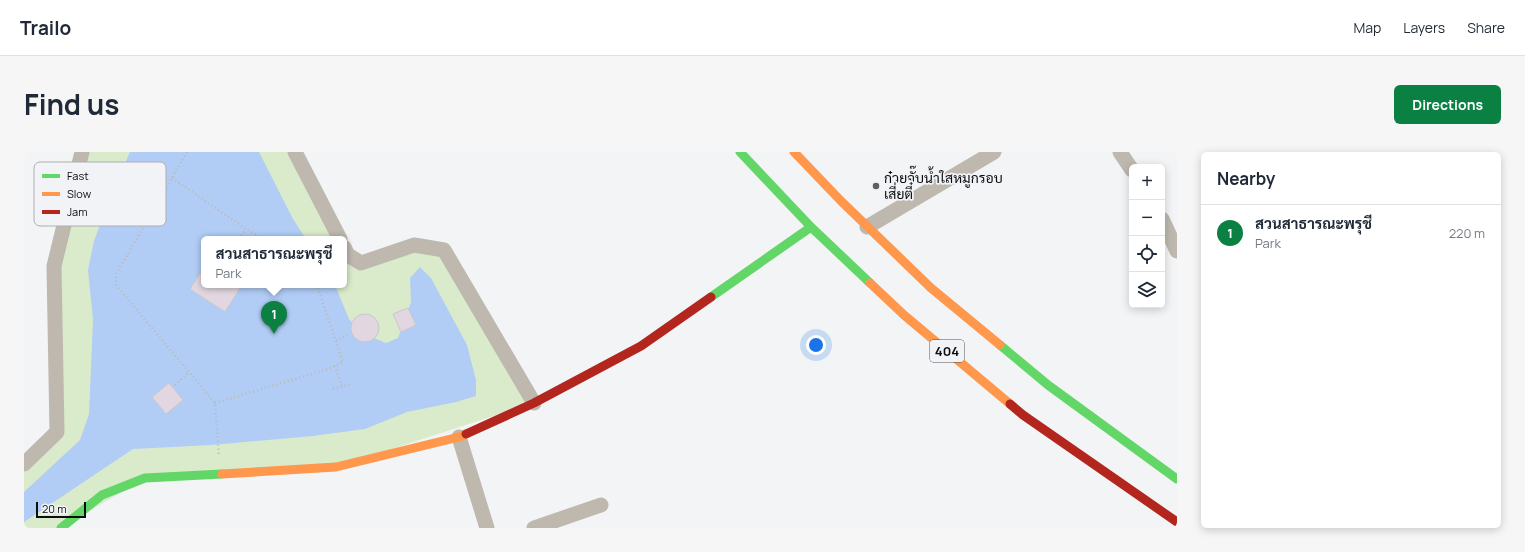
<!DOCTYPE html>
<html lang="en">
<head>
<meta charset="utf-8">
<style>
  :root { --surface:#fff; --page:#f6f6f7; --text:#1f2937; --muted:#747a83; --line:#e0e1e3; --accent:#0b8043 }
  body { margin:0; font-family:Manrope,Sarabun,sans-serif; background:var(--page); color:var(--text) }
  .controls { position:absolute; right:12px; top:12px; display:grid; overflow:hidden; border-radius:6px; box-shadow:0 2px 10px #0003 }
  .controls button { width:36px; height:36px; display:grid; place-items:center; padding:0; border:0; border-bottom:1px solid var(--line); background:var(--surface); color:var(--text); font:20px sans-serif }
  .scale { position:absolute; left:12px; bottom:10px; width:50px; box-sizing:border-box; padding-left:4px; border:2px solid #0c0d0e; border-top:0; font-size:11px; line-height:14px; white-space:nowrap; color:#0c0d0e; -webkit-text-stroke:3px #f1f3f7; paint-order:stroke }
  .you { position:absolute; left:792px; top:193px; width:14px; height:14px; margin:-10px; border:3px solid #fff; border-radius:50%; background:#1a73e8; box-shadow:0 0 0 6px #1a73e833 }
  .badge { display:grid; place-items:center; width:26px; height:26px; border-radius:50%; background:var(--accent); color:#fff; font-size:13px; font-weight:700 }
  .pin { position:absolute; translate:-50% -33px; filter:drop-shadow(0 1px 2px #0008) }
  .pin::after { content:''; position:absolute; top:21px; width:14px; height:12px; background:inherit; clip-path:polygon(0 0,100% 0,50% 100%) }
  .popup { position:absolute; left:177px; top:84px; width:146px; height:52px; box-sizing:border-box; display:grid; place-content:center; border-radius:6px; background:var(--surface); filter:drop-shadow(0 1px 3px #0005); font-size:13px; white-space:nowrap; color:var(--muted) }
  .popup b { font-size:15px; color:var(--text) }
  .popup::after { content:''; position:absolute; left:50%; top:100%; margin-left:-8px; border:8px solid transparent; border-top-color:var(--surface) }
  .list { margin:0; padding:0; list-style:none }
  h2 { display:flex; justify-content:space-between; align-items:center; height:52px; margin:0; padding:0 16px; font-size:17px }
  h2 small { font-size:13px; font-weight:400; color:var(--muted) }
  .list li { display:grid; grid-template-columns:26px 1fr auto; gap:12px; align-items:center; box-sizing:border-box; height:56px; padding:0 16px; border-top:1px solid var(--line) }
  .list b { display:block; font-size:15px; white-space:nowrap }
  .list p { margin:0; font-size:13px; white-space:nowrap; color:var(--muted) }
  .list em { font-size:13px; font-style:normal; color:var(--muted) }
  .icon { flex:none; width:22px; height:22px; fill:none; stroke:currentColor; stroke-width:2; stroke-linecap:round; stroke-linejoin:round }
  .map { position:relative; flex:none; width:1153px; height:376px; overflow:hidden; border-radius:6px }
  header { display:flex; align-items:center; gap:24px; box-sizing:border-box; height:56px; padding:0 20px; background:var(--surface); border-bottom:1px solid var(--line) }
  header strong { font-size:19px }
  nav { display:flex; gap:22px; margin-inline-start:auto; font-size:14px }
  .intro { display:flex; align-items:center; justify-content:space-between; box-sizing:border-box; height:96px; padding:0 24px }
  h1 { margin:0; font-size:28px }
  .button { padding:10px 18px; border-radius:6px; background:var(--accent); color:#fff; font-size:14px; font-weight:700 }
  main { display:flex; gap:24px; padding:0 24px }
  aside { flex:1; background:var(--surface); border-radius:6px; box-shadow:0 2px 10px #0003 }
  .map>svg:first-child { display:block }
  .green { fill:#daebcb }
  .water { fill:#b1cdf6 }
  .building { fill:#e2d7e1; stroke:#c8c8c9 }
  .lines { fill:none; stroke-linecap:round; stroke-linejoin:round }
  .path { stroke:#bcb8b4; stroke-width:2.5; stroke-dasharray:1 3; stroke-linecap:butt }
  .street { stroke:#beb8af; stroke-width:15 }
  .fast { stroke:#63d668; stroke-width:9 }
  .slow { stroke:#ff974d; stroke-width:9 }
  .jam { stroke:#b3261e; stroke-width:9 }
  .poi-dot { fill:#5c5e5f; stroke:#f1f3f7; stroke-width:1.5 }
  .labels { text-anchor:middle; stroke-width:3.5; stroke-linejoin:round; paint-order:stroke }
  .shield { fill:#f1f3f7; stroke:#515254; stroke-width:1 }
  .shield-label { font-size:13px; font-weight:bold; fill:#0c0d0e }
  .poi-label { font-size:14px; fill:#0c0d0e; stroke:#f1f3f7; text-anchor:start }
  .key { fill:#f1f3f7; stroke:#acaeb1; stroke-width:1 }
  .key-label { font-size:11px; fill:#0c0d0e }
</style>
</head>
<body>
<header>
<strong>Trailo</strong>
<nav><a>Map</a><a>Layers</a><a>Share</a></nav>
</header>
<div class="intro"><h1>Find us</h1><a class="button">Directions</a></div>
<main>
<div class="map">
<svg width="1153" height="376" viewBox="0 0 1153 376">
  <rect width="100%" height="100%" fill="#f2f4f6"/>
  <!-- green -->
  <path class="green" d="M58 0H271L316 87H180V133H320V95L337 111 390 93 420 98 510 251 312 315 121 326 37 376H0V312L33 280 30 114Z"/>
  <!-- water -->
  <path class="water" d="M106 0H235L269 67 282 87H180V133H311L325 167 338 181 362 191 374 186 387 150 386 126 396 115 407 126 443 193 452 228V244L432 250 383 260 341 277 289 284 188 293 109 297 0 370V340L56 288 65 262 69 168 64 118 70 89 87 43Z"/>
  <!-- building -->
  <path class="building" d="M180 115V133H218L201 160 166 137Z
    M384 156 392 173 377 180 369 162Z
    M327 176a14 14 0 1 1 28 0a14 14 0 1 1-28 0Z
    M145 231 159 248 142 262 128 245Z"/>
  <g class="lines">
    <!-- path -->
    <path class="path" d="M163 0 92 122V133L191 251 195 304
      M148 26 222 77 240 87
      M215 87 222 77
      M312 189 326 182
      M311 214 318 235
      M151 233 165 220
      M309 237 328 232
      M191 251 304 217 319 210 293 133"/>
    <!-- street -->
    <path class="street" d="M271 0 316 87
      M1096 0 1108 18
      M1138 67 1153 99
      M843 75 970 0
      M320 95 324 103 337 111 390 93 420 98 510 251
      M435 285 463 376
      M0 312 33 280 30 114 58 0
      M510 376 577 353"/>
    <!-- fast -->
    <path class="fast" d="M716 0 787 75 846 131
      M687 145 787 75
      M976 193 1024 233 1153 327
      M37 376 78 343 121 326 198 322"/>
    <!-- slow -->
    <path class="slow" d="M770 0 817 49 907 136 976 193
      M846 131 880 163 986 252
      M198 322 312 315 435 285 442 282"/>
    <!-- jam -->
    <path class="jam" d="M986 252 999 263 1153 370
      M442 282 510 251 617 194 687 145"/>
  </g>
  <!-- markers -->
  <circle class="poi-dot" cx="852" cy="34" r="4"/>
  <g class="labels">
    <!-- shield labels -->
    <rect class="shield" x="906" y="188" width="34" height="22" rx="3"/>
    <g class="shield-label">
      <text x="923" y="204">404</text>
    </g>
    <!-- poi labels -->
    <g class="poi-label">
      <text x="860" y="31">ก๋วยจั๊บน้ำใสหมูกรอบ<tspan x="860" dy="16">เสี่ยตี๋</tspan></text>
    </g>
  </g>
  <!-- legend -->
  <rect x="10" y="10" width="132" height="64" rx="6" class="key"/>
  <rect x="18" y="22" width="18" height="4" fill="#63d668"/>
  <rect x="18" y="40" width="18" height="4" fill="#ff974d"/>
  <rect x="18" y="58" width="18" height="4" fill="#b3261e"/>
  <g class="key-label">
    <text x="43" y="28">Fast</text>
    <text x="43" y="46">Slow</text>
    <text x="43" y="64">Jam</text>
  </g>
</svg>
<div class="controls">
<button>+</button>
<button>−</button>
<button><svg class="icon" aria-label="locate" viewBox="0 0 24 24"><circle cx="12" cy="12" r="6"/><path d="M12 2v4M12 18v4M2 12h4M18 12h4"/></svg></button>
<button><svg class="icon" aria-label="layers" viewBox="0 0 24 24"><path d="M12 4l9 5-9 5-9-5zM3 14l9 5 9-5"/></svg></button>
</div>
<div class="scale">20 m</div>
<div class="you"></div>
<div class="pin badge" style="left:250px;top:182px">1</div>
<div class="popup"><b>สวนสาธารณะพรุชี</b>Park</div>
</div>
<aside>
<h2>Nearby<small></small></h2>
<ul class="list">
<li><span class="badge">1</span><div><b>สวนสาธารณะพรุชี</b><p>Park</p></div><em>220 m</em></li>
</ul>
</aside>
</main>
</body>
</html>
